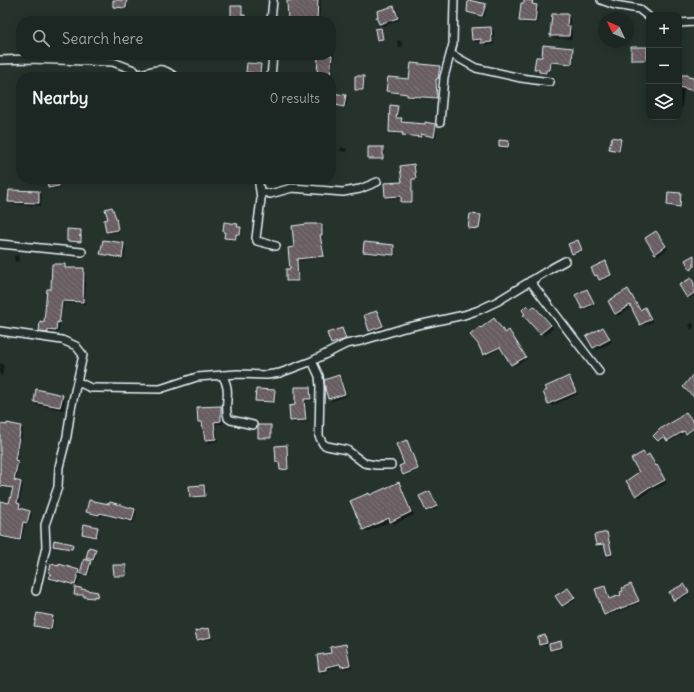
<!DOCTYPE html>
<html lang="en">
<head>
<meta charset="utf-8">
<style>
  :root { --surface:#1c2622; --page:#252e2a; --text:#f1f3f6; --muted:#a0a5a5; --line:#3a4340 }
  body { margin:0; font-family:Delius,sans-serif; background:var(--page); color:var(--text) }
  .controls { position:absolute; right:12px; top:12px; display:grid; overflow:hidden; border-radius:8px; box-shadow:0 2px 10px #0003 }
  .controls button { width:36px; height:36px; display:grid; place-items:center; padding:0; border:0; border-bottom:1px solid var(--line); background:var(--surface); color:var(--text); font:20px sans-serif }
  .compass { position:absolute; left:598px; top:12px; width:36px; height:36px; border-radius:50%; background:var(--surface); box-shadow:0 2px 10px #0003; rotate:314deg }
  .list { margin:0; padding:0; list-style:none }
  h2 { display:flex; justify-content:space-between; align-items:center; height:52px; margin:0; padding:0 16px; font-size:17px }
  h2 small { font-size:13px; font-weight:400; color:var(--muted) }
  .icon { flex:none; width:22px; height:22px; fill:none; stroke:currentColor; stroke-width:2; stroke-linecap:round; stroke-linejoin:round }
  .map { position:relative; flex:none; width:694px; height:692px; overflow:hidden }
  .search { position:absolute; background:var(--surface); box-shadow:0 2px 10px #0003; left:16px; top:16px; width:320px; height:44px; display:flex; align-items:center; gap:10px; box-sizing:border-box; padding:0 14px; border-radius:16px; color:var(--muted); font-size:15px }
  .panel { position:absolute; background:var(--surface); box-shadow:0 2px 10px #0003; left:16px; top:72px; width:320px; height:112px; border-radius:16px }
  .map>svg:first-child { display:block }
  .shadow { fill:#0007 }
  .building { fill:url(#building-back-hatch); stroke:#e8f1f8 }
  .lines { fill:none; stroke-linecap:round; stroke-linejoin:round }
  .street-casing { stroke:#e8f1f8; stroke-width:10 }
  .street { stroke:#26332d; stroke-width:7 }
</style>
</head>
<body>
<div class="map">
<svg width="694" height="692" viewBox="0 0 694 692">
  <defs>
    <pattern id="building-back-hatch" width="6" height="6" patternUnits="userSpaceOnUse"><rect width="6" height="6" fill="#685d60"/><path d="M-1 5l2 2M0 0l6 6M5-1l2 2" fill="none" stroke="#7e7578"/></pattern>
  </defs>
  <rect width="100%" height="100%" fill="#26332d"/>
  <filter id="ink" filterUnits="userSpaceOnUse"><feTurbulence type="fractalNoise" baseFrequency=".025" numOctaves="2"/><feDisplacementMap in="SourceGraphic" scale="8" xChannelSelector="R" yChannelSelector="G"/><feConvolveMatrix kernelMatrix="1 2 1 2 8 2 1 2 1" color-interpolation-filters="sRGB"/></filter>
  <g filter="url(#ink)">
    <!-- shadow -->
    <path class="shadow" d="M114 0H128V9L116 8 114 6Z
      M293 0H321L319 21H289Z
      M532 2 539 8 537 24 523 23 520 20Z
      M485 5 487 7 484 17 469 13 468 11Z
      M241 7 243 8V16L247 18V21H232Z
      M394 7 397 10 400 20 383 26 380 23Z
      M567 15 570 18V27L572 30V39L554 38 551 35Z
      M255 18H261V21H255Z
      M491 28 494 31V45H485L482 42H475L473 39Z
      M381 29 382 30 384 40 380 41 378 39Z
      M331 30 334 32 332 52 334 54 331 84V77H318L320 55H331Z
      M400 40 403 46 399 48 397 41Z
      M647 48 648 50V61H634L632 59Z
      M573 49 574 51 573 65 552 63 551 72 548 71 547 74H542L540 70 535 68 543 58Z
      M74 55H81V57Z
      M260 65 262 67 261 75 249 74 247 72Z
      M439 67 441 69 440 80H437L439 100 410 98 408 95 389 92 387 90Z
      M679 76H687L694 79V92L684 89 682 108H679Z
      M363 77 365 79V91H358L356 90Z
      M331 94 346 96 348 98 346 108 331 105Z
      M391 106 399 109 398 119H401L403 120V123L435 125 437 128 436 138 422 135V138L405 136 403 134 391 133 390 131Z
      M621 140 622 141 620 152 612 150 610 149Z
      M508 142 510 143 509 149 501 148 500 146Z
      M341 147 347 149 346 152 340 151Z
      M383 148 385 150 384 160H370L369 158Z
      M414 165 416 167 417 180H413V203H403L402 202V198L388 199 386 197 385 184 403 183Z
      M48 179H59L60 188 51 189 49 188Z
      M313 179H328V182H314Z
      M39 192 42 195 41 206 12 204 9 201Z
      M680 194 682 196 681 208 670 206 668 204Z
      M112 208 117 220 119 232 109 233 107 231Z
      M480 216 482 218 480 230 471 229 469 227Z
      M237 225 242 230 241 236 238 235 237 240 227 239 225 237 226 233 224 231Z
      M307 225H322L324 227 323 236H321L325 257 299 261V282L289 283 287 281 291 270 295 248Z
      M68 230 81 231 83 233 82 237H81L82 239V243L69 242 68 240Z
      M656 232 668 249 658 256 656 253Z
      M365 243 394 246 396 248 395 256 366 254 364 252Z
      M579 243 583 251 575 255 573 253Z
      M124 244 126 247 124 260 104 256 101 254Z
      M18 255 19 261 15 262 14 256Z
      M605 262 612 277 602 281 599 276 597 277 595 275Z
      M64 265 67 269H84L86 271 85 304 64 303 58 333 50 332V335L42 334 40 331 45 323 52 290Z
      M694 284V296L689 299 688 297Z
      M587 290 595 305 585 310 583 308Z
      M628 290 641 311 645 308 648 311 653 322 643 326 632 307 618 316 616 313Z
      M534 307 553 328 544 336 525 315Z
      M377 312 384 328 372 332 370 330Z
      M693 322 694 328 692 330 689 325Z
      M342 329 347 341 334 345 328 333Z
      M509 331 527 359 514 366 502 348 486 356 484 355Z
      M605 331 612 342 597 350 588 336Z
      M0 363 4 365 2 376 0 375Z
      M339 376 342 379 347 396 332 401 329 398Z
      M569 377 572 380 578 394 552 406 549 403Z
      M310 388 312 390V401H306L308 422 294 423 291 421 296 406Z
      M274 391 276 393V403L258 402 256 400Z
      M62 396 65 398 63 410 37 405 35 402Z
      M220 407 223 410V424H216L218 441 208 443 206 440 204 424H201L199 422Z
      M694 424V430L688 434 686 432 669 442 666 437 660 442 655 436Z
      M0 425 21 427 23 429 17 462 19 464 16 482 21 483 23 485 19 505 21 507 20 510 29 512 32 514 29 524 25 523 22 541 0 538V502L10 504 13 490 0 487Z
      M271 426 272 428V439H261L259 437Z
      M407 441 419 470 405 476 404 474Z
      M286 446 288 448 289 470 283 471 281 470 280 463 277 462Z
      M649 456 656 466 659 468 667 483 655 489 654 488 640 498 627 481 640 472 646 457Z
      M398 484 401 486 414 515 394 524 391 521 366 532 363 529 370 496Z
      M204 486 206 487V497L192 498 191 496 190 487Z
      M430 492 438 508 428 512 427 511Z
      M135 509 137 512 134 523 102 515V517L90 514 87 512Z
      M98 528 99 530 98 538 84 536 83 534Z
      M607 533 609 535 613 556 609 557 608 555 605 545 599 546 597 545Z
      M96 550 97 551 95 561 89 560 88 558Z
      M85 560 92 563 89 576 81 573Z
      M125 566 127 567V577H116L115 576Z
      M78 571 81 573 77 588 97 593 98 597H95V599L76 595 75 594 76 586 53 581 50 578 51 574 50 572Z
      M631 585 640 603 607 616 605 614 604 587 607 589 610 600 623 595Z
      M685 586 690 594 676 602 675 600Z
      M568 589 576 600 564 607 557 596Z
      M37 614 53 617 55 619 52 631 37 627 35 626Z
      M209 629 211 630 212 639 200 641 198 640Z
      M544 636 548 645 542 646 540 645Z
      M560 642 563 649 553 651 551 650Z
      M346 645 348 648 352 667 344 669 342 666 328 669V672L323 673 320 671 333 654Z"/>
    <!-- building -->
    <path class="building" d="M113 0H127L126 8 113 7Z
      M294 0H318L317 21H288L287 1Z
      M468 0 486 4 482 16 467 12Z
      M524 0 533 1 532 4 537 5 535 22 519 21 521 3H524Z
      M231 6H242V15H245L246 21H231Z
      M394 6 398 18 379 24 376 17H378L377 11Z
      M552 14H568L567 26H570L569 36H550Z
      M491 27 492 42 481 43V39L472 40 471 28Z
      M381 28 383 39 377 40 375 29Z
      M543 45 573 48 572 64 551 62 550 70H546V73L539 72V69H534L536 57H542Z
      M631 47H647V60H631Z
      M318 55H332L330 77H317Z
      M247 63 261 64 260 74 246 72Z
      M411 63 440 66 438 79H436L437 98 407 96V94L386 91 388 77 409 79Z
      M679 75H688V77L694 78V91L679 87Z
      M355 76H364L363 90H355Z
      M331 93 346 95 344 107 331 104Z
      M390 105 398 106 396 118H402L401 122 425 124V122L435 124 436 125 434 137 421 134V137L402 135 403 133 389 132Z
      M612 137 621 139 619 151 609 149Z
      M499 140 509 141 508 147 499 146Z
      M368 147H383V159H368Z
      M414 164 416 179H412V202H401V196L385 197 384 183 402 182 400 166Z
      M47 179H58L59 186 48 188Z
      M9 190 39 191V203L8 202Z
      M668 192 681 193 680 207 667 205Z
      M112 207 116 218 118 230 106 232 104 220 108 219 105 209Z
      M470 214 481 215 479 229 468 228Z
      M224 222 238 224 237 227H241L240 235 236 234V239L224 238 225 232 223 231Z
      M307 224H322V235H320L324 256 297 259 298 281H286V269H290L288 248 294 247 292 226Z
      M67 229 81 230V236H79H81V242L67 241Z
      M656 231 666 246 655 254 645 238Z
      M103 240 124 243 122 258 100 254Z
      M578 240 582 250 572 254 568 244Z
      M364 242 394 245V255L363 252Z
      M694 255V267L690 270 685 260Z
      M606 261 611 275 599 280 597 275 595 276 591 268Z
      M52 264H65V268H84L83 302 62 301 60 317 59 323 57 322 56 331 48 330V333L39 332 40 321 44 322 47 289H51Z
      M691 278 694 283V293L687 298 679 285Z
      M587 289 594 303 582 309 575 295Z
      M628 289 640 310 645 307 651 319 640 325 630 305 615 314 608 301Z
      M527 305 530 309 534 306 551 325 540 334 523 315 525 314 522 310Z
      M377 311 383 326 369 331 364 315Z
      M494 318 505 333 509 330 526 357 511 365 500 347 483 355 478 344 470 335 480 327 481 328Z
      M603 327 610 339 593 348 586 336Z
      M342 328 346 339 331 344 327 333Z
      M694 373V397L683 387Z
      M339 375 345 394 328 399 325 388 324 380Z
      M569 376 576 392 548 404 543 392 547 390 545 387Z
      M295 387H310L311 399H304L306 420 290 421 289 406 295 405Z
      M36 389 63 395 60 407 34 402Z
      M256 389 275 390 274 402 255 401Z
      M221 406V421L214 422 216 439 205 440 202 422H198L197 407Z
      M686 412 694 423V428L686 434 684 431 667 441 664 436 658 441 653 436 660 429 676 420Z
      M7 423 21 426 15 460 18 461 14 480 21 482 17 503 20 504 19 508 30 511 27 523 23 522 20 540 0 536V501L9 503 13 488 0 486V424L7 425Z
      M258 425H271V438H258Z
      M407 440 418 469 403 475 399 466 404 464 396 444Z
      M287 445 288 469 280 470 279 462H276L275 446Z
      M643 452 646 456 649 454 656 466 657 465 665 480 652 487 651 486 636 496 626 481 639 472 631 459Z
      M399 482 411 512 390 522 389 518 363 530 350 501 369 493 370 495Z
      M204 485 205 496 190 497 189 486Z
      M430 491 437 506 426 511 419 496Z
      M89 500 109 504 110 502 135 509 132 521 100 513 99 515 86 512Z
      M84 524 98 527 96 537 82 534Z
      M607 532 612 554 607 555 604 544 596 545 594 535Z
      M54 540 73 544 72 549 53 546Z
      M89 547 96 549 93 560 86 558Z
      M84 559 91 561 87 575 80 573Z
      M51 564 59 566V564L79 570 75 585 49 578 51 573H49Z
      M113 565H126V576H114Z
      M631 584 639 601 604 615 595 589 605 586 609 599 621 595 620 592 623 591 622 588Z
      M684 584 689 592 674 601 669 592Z
      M75 587 81 588V589L98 592 97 597 94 596V598L84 597V595H74Z
      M568 588 575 598 562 606 555 596Z
      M37 613 53 616 51 629 34 626Z
      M209 628 211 637 197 640 195 631Z
      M545 635 547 643 539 645 538 637Z
      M561 641 562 647 550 650 549 644Z
      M346 644 350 665 341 667 340 664 326 667V670L319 671 317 655 331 653 330 647Z"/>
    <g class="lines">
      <!-- street casing -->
      <g class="street-casing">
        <path id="street" d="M601 0 615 5 639 9 649 17
          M271 21 273 0
          M679 23 694 22
          M451 54 476 68 521 78 550 82
          M0 60 30 59 113 62 134 70 137 74C155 73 157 63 175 77
          M271 77 273 55
          M440 122 444 77 453 44 454 0
          M259 179V184L261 199 256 238 257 241 276 246
          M260 191 270 194 292 188 343 192 360 189 377 182
          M0 244 82 252
          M530 281 599 371
          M0 331 62 340 76 346 83 355 71 409 67 436 59 467 58 487 45 525 46 547 36 591
          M312 361 319 376 320 387 319 436 323 444 327 446 347 450 364 463 376 465H391
          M222 375C233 393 223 401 228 418L231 420 253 425
          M78 382 91 388H97L160 389 197 377 237 374 267 375 280 373 312 361 346 344 361 341 404 328 464 315 479 310 498 301 552 268 565 261"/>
      </g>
      <!-- street -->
      <use href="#street" class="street"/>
    </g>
  </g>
</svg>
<div class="controls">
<button>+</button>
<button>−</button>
<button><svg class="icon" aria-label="layers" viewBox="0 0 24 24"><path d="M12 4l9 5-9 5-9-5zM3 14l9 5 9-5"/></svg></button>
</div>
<svg class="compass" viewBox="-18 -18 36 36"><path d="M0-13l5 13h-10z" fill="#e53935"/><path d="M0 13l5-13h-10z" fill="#a0a5a5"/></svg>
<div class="search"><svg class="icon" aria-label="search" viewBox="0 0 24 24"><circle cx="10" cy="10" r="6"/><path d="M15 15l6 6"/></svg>Search here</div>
<section class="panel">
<h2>Nearby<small>0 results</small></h2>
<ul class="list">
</ul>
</section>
</div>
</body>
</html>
